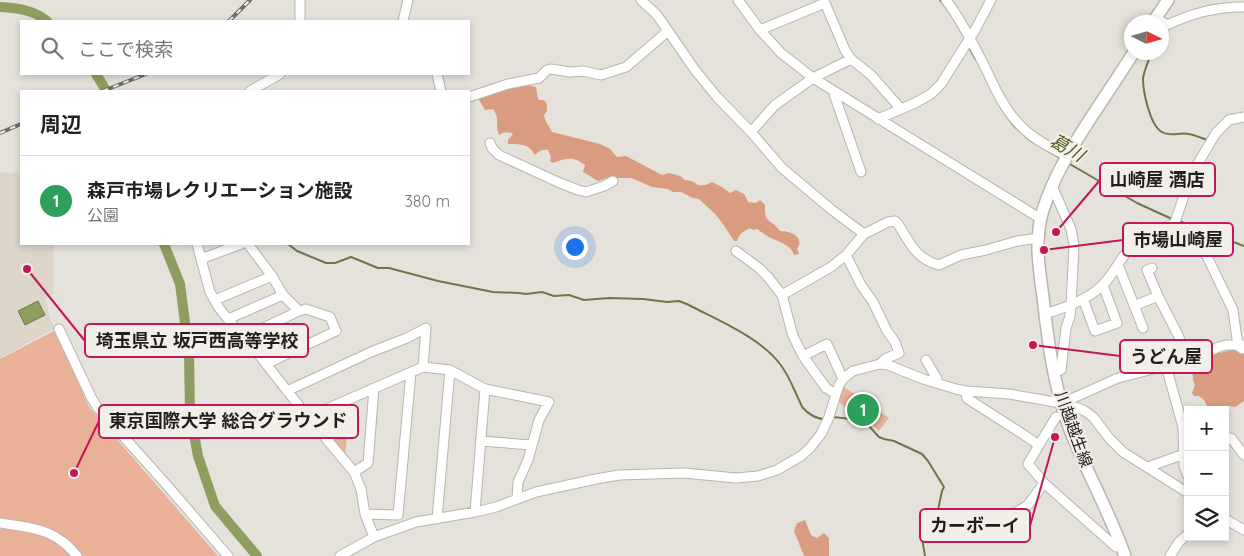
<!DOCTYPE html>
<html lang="ja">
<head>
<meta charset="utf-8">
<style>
  :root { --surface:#fff; --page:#f2f2f2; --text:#222; --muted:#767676; --line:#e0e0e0; --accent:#7c3aed }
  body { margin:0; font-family:Quicksand,"Noto Sans JP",sans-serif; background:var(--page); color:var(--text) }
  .controls { position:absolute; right:15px; bottom:15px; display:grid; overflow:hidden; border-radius:0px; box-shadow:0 2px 8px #0003 }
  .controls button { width:45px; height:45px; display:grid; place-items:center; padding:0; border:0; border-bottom:1px solid var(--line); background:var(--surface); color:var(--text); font:25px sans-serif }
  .compass { position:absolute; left:1124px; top:15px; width:45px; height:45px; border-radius:50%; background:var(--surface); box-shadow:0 2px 8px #0003; rotate:95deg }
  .you { position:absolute; left:574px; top:246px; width:18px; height:18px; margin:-12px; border:4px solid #fff; border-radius:50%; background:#1a73e8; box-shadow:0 0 0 8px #1a73e833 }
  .badge { display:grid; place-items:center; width:32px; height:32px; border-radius:50%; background:var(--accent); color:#fff; font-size:16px; font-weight:700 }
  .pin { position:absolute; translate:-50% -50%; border:2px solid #fff; box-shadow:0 1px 5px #0006 }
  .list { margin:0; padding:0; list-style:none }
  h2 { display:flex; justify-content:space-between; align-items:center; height:65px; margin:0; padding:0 20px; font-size:21px }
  h2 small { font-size:16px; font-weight:400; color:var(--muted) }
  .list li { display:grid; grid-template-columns:32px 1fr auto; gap:15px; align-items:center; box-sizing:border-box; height:90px; padding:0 20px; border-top:1px solid var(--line) }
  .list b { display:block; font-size:19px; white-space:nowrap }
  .list p { margin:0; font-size:16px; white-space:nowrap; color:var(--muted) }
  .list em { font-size:16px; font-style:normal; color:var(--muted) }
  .icon { flex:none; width:28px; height:28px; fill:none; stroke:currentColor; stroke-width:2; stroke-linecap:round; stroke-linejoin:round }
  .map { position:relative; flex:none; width:1244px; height:556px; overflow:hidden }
  .search { position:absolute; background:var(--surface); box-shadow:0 2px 8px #0003; left:20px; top:20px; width:450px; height:55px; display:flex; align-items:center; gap:12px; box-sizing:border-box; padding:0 18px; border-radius:0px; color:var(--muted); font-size:19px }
  .panel { position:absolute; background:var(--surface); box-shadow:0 2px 8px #0003; left:20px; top:90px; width:450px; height:155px; border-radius:0px }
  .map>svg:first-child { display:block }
  .built { fill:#dcd5c8 }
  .green { fill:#e9b198 }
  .forest { fill:#da9c80 }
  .water { fill:#8f9d60; stroke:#6e774c }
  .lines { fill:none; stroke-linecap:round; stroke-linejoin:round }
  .stream { stroke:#6e774c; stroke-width:2 }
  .river { stroke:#8f9d60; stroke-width:10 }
  .minor-casing { stroke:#b8b5ae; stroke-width:11 }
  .major-casing { stroke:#b8b5ae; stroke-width:14 }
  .minor { stroke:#fff; stroke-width:9 }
  .major { stroke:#fff; stroke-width:11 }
  .rail-casing { stroke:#706e6a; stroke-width:4 }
  .rail { stroke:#f2efe8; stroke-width:2; stroke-dasharray:5.5; stroke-linecap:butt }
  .labels { text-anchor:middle; stroke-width:4.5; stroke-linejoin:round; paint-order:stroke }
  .street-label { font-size:16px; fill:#201f1d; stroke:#f2efe8 }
  .water-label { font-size:18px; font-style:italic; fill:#4e5b17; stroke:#f2efe8 }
  .leader { fill:none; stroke:#c2185b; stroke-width:2 }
  .callout-dot { fill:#c2185b; stroke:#f2efe8; stroke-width:2 }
  .callout { fill:#f2efe8; stroke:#c2185b; stroke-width:2 }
  .callout-label { font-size:18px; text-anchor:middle; font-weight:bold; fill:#201f1d }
</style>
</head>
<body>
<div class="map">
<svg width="1244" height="556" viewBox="0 0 1244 556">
  <rect width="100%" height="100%" fill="#e5e2db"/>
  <!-- built -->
  <path class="built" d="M0 172 11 174 17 172 21 173V244H54L53 294 45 299 51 321 55 328 0 358Z"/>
  <!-- green -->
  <path class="green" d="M56 330 59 336 58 338 89 407 218 556H0V359Z
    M842 386 863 399 889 418 879 431 872 425 861 419 837 401Z
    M350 402 345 457 320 427 324 413Z"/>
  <!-- forest -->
  <path class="forest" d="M523 84 536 87 538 98 539 100H544L547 104V111L544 115C545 122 549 126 552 132L600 144 610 149 617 157 626 156 662 175 669 173 680 176 685 180 692 181 698 185H706L712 182 722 187 730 193 736 190 744 194 748 202 756 203 760 200 765 205C764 225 771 218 780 231 789 231 802 235 799 246L797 248 799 254 794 255C791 245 781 243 771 238 766 236 762 232 757 229L753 230 750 228C744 231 739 234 737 241H734L723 224 716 215 699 199 693 198 681 192H673L668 189 652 187 631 178H607L598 181 583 172 585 165C573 156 566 158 553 163L550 161 551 157 548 150C542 149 539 151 535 155 527 142 521 145 508 144V140L513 134C507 131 504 132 499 135 494 124 501 120 493 109L485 110 478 98Z
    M1231 350H1236L1244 354V401L1235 407 1227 406 1223 408V410H1209L1204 400 1199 396H1194L1192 393 1195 385 1193 380 1192 367C1196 363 1201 361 1207 361L1215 354Z
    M805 520 811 535 817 538 824 533 829 538V556H804L794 531 797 523Z"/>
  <!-- water -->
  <path class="water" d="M38 301 45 315 25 325 18 311Z"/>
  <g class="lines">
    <!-- stream -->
    <path class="stream" d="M940 0 948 10
      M951 14 966 40
      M969 47 976 60
      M1151 52C1149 62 1144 69 1143 79 1143 91 1150 126 1162 132 1170 137 1180 132 1189 134 1195 135 1201 138 1207 140
      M1000 106 1013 125 1022 133
      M1026 137 1031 141 1060 158
      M1068 163 1137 203 1172 219
      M1179 221 1244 246
      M288 244 297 251 326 263H335L351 257 378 268H389L438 281 493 292 519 293 526 294 542 292 554 296 569 295 584 300 609 298 643 299 667 302 679 301 689 305C717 320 761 338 780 364 788 374 793 387 798 398 800 401 801 406 803 408 808 414 817 419 824 419
      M833 417 851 419 861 422 869 426 879 437 884 439 894 441 922 454 928 461 944 487 942 491 938 510 923 537V544L925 556"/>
    <!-- river -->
    <path class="river" d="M0 7C17 8 34 10 47 21
      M96 74 101 82 106 91
      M164 244 180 284 189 353 190 413 198 456 215 506 257 556"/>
    <!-- minor casing -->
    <g class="minor-casing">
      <path id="minor" d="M300 0V21
        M641 0 657 15 695 70 717 97 751 132 782 168 832 210 864 234
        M738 0 760 30 781 53 813 78 1041 219
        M946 0C962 21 973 44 985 67 995 89 1006 113 1024 129 1036 141 1052 148 1067 156
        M1156 18 1167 25C1193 13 1215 7 1244 7
        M403 21 408 0
        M760 30 825 3 845 50 851 59 871 75 901 109
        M437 74 441 91
        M250 91 280 74
        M833 91 861 172
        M469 97 508 84 539 78 547 70 551 69 570 72 583 71 601 75 626 67 668 31
        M878 119 915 103 931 94 941 84 975 30 991 0
        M751 132 775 105 813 78 851 59
        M490 143 492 148 499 155 560 183 578 190 586 192 604 186 613 181
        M1052 186 1071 229 1074 245 1071 305 1070 316 1066 328 1061 370 1054 372
        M1174 225 1197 236 1233 310 1238 346 1242 349
        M197 244 210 292 219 308 236 329 251 344 266 364 308 417 354 472 361 489 365 514 374 537
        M248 244 272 276 283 295 299 311 306 309 330 317 336 331 266 364
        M736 251 759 268 768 277 782 295 793 336 803 356 826 388 836 394
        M846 255 861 285 873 302 887 331 895 342 899 353 885 359 880 364
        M201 259 241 244
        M1118 265 1143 328
        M1152 268 1147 270 1158 296
        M782 295 831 267 846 255 864 234 888 222 895 221 898 224C910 243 916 259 939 265L961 255 986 250 1017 241 1039 238
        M1083 299 1095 331 1117 323 1103 285
        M215 300 272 276
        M1134 306 1158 296 1179 337 1185 361
        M1045 314C1063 308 1082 302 1097 290 1112 279 1118 261 1130 248 1140 237 1157 232 1170 225H1174L1186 190 1194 170 1216 133 1229 120 1244 117
        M228 319 283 295
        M59 329 91 397 97 407 165 483 228 556
        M244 337 299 311
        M803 356 827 344 843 379
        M926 360 937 379V383
        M1166 366 1183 427 1184 466 1188 476
        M287 391 371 352 407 338 426 328 423 367
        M966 391 967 398 968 399 1018 431 1039 445 1056 417
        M1071 399 1118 378 1185 361 1219 347 1226 345H1244
        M308 417 423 367 450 370 485 389 549 402 539 420 528 460 518 482 517 499
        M1225 440 1231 438 1244 455
        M481 441 531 445
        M1039 445 1028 464 1045 484 1116 547 1121 544
        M1148 467 1187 453
        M354 472 368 463 374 388
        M475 512 485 389
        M365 514 398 515 411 372
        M437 519 450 370
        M1003 519 1020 510 1028 505 1044 483
        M1225 519 1244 530
        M0 523C19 526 44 528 60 540 67 544 72 550 77 556
        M340 556 374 537 416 522 475 512 496 507 536 492 596 479 619 475 684 473 736 478 758 476 777 470 801 456 810 448 821 434 829 417 836 394 839 385 843 379 853 371 880 364 888 365 923 379 956 389 966 391 1009 394 1061 403 1078 408 1085 411 1093 417 1109 438 1123 452 1188 493
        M1170 556 1179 542 1188 534"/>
    </g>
    <!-- major casing -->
    <g class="major-casing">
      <path id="major" d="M1153 22 1168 0
        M1125 556C1110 513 1087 473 1070 430 1054 388 1048 342 1043 297 1039 269 1034 238 1043 210 1054 175 1072 147 1092 116 1106 95 1120 74 1134 52"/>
    </g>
    <!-- minor -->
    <use href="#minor" class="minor"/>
    <!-- major -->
    <use href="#major" class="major"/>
    <!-- rail casing -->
    <g class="rail-casing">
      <path id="rail" d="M229 21 250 0
        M103 91 146 74
        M0 133 21 124"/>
    </g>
    <!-- rail -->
    <use href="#rail" class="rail"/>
  </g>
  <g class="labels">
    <!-- street labels -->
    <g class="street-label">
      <text transform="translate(1074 429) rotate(70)" y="6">川越越生線</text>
    </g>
    <!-- water labels -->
    <g class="water-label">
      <text transform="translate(1067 148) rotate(30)" y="6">葛川</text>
    </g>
  </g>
  <!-- callouts -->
  <path class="leader" d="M1056 232L1100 180M1044 250L1123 240M27 269L85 341M1033 345L1120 356M74 473L99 421M1055 437L1030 526"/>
  <g class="callout-dot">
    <circle cx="1056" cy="232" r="5"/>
    <circle cx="1044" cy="250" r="5"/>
    <circle cx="27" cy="269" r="5"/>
    <circle cx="1033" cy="345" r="5"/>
    <circle cx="74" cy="473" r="5"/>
    <circle cx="1055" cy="437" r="5"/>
  </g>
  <g class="callout">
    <rect x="1100" y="163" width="115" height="33" rx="5"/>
    <rect x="1123" y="223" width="110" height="33" rx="5"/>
    <rect x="85" y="324" width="223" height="33" rx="5"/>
    <rect x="1120" y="340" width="92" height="33" rx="5"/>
    <rect x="99" y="405" width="259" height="33" rx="5"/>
    <rect x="920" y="509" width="110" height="33" rx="5"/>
  </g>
  <g class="callout-label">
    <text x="1157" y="186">山崎屋 酒店</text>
    <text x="1178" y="246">市場山崎屋</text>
    <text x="197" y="347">埼玉県立 坂戸西高等学校</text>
    <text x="1166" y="363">うどん屋</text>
    <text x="228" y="427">東京国際大学 総合グラウンド</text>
    <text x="975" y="532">カーボーイ</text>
  </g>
</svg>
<div class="controls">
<button>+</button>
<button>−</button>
<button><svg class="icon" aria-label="layers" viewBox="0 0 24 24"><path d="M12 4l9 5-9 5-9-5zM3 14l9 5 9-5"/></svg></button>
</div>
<svg class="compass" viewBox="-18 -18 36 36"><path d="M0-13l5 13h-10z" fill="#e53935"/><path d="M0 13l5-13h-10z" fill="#767676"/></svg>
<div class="you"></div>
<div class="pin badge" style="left:863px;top:410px;background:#2e9e5b">1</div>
<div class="search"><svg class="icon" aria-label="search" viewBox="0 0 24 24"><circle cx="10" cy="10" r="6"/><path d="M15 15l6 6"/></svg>ここで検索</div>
<section class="panel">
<h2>周辺<small></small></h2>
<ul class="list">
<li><span class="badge" style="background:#2e9e5b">1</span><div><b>森戸市場レクリエーション施設</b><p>公園</p></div><em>380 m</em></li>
</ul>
</section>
</div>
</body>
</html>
